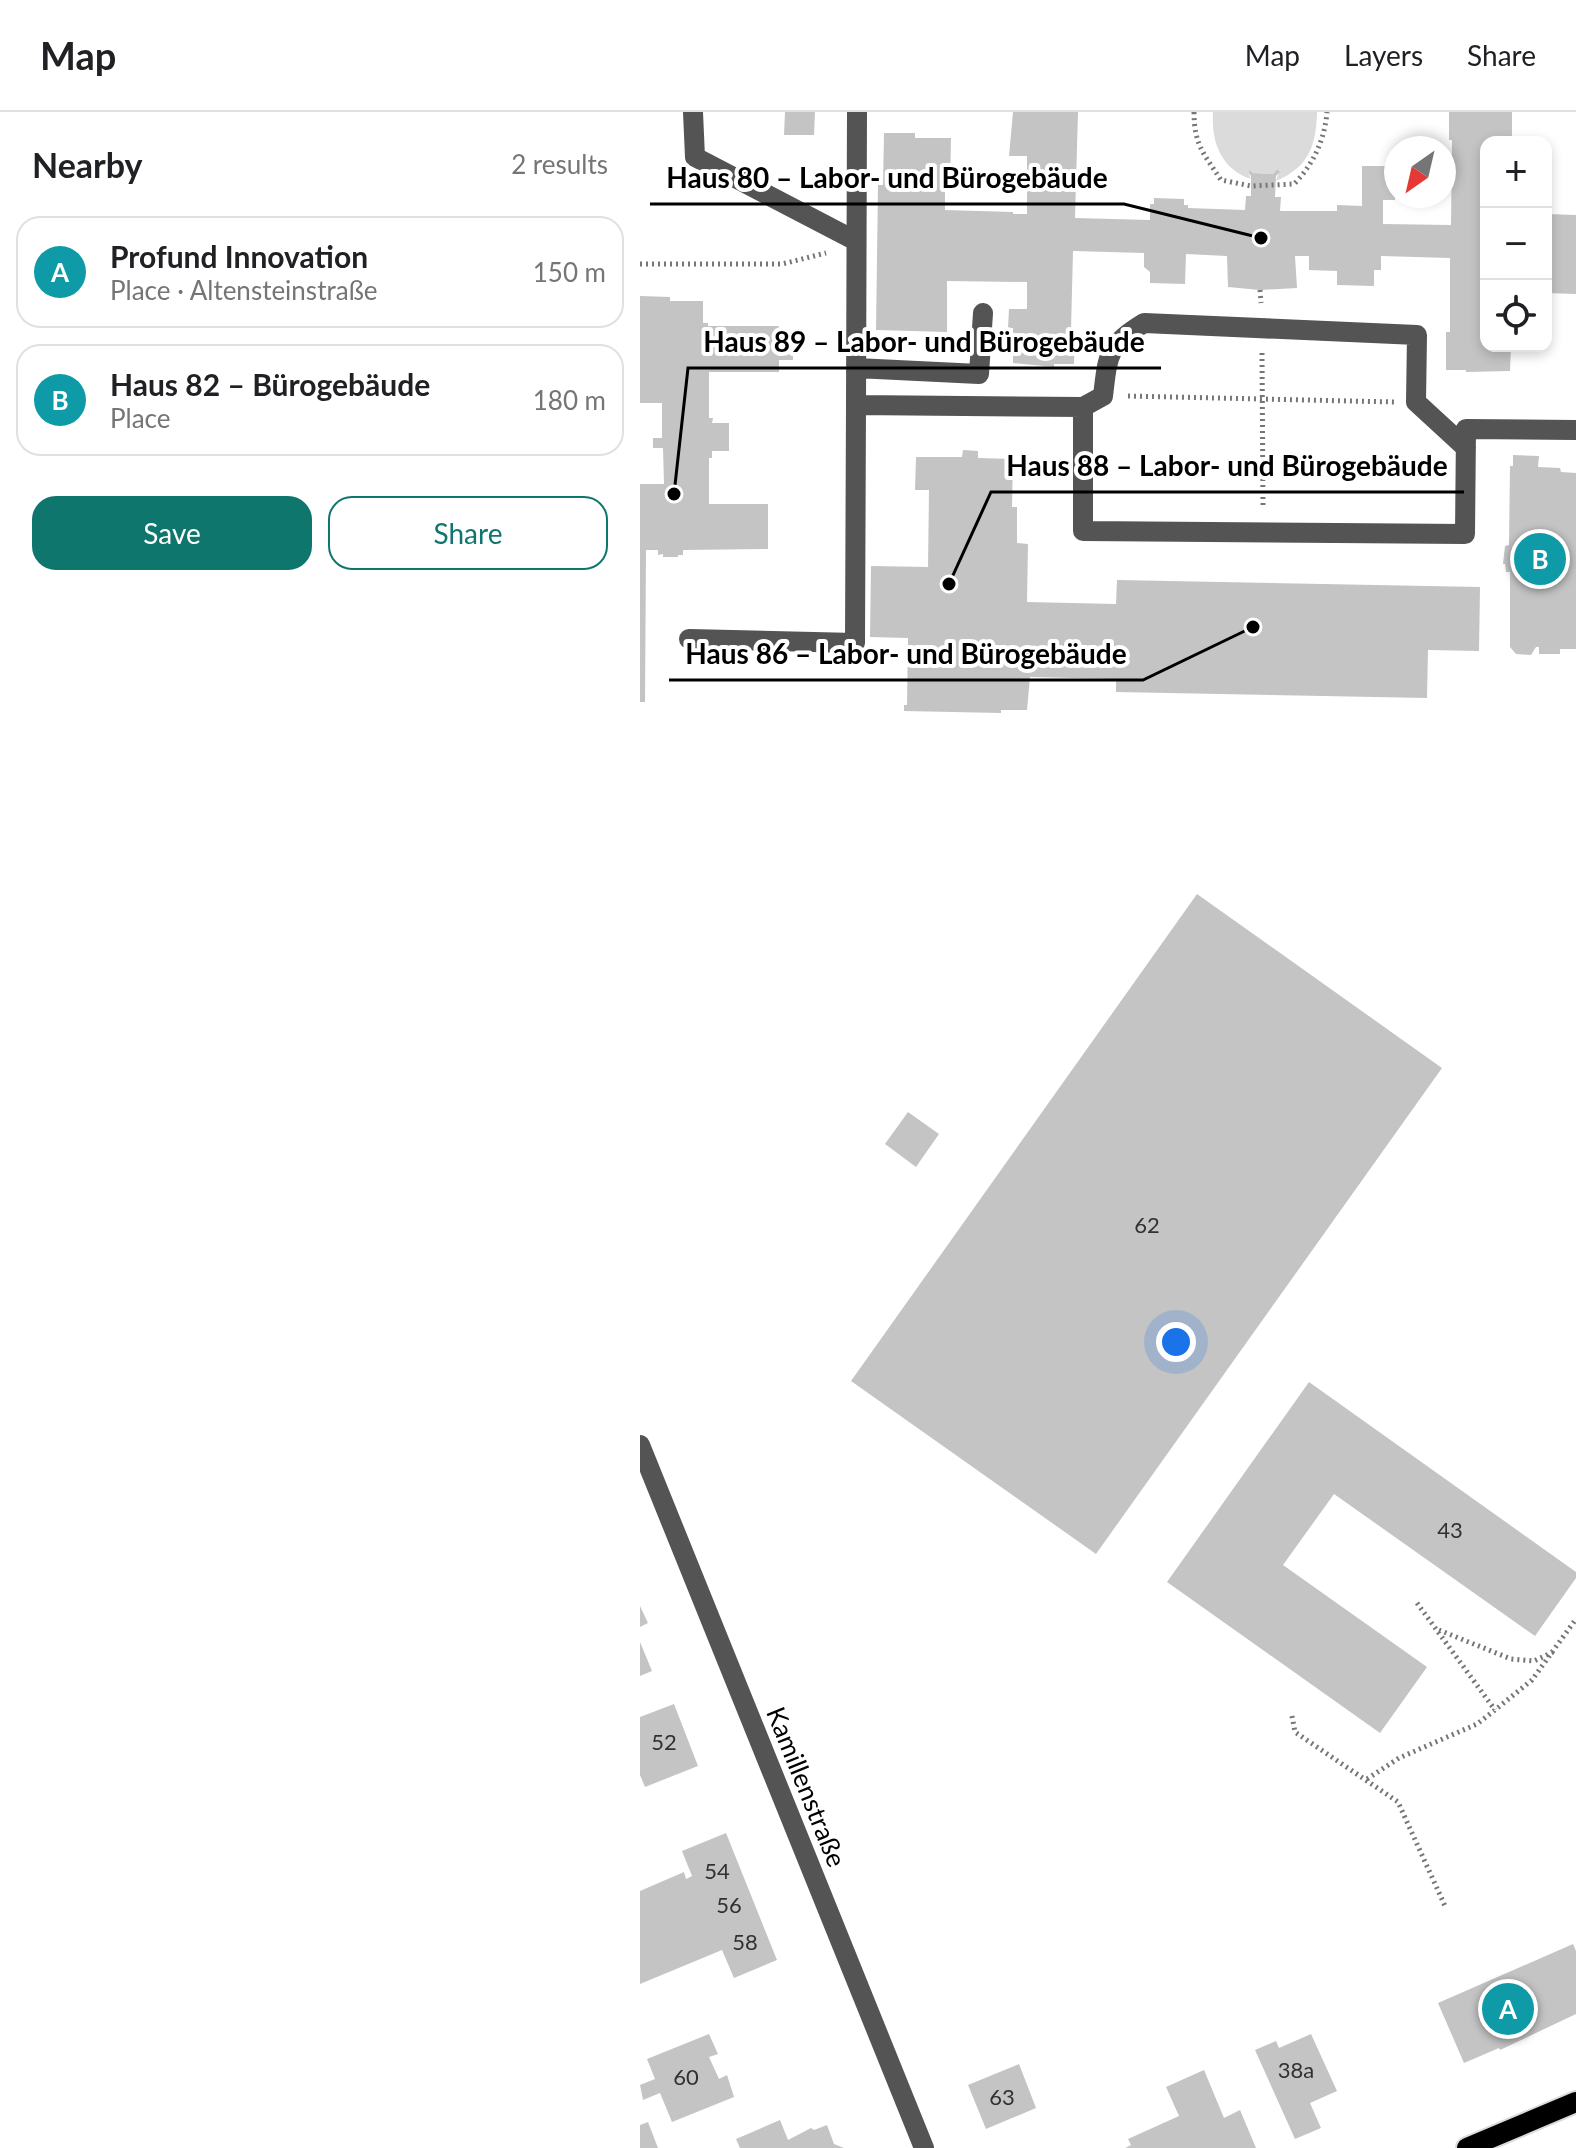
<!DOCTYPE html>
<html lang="en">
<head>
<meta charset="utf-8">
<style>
  :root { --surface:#fff; --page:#f6f6f6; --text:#202124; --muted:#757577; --line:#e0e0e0; --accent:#0f766e }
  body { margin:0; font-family:Lato,sans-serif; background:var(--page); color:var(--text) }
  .controls { position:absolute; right:24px; top:24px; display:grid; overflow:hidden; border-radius:16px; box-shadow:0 4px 12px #0003 }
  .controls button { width:72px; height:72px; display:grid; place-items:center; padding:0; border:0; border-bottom:2px solid var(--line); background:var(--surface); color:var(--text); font:40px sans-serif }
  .compass { position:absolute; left:744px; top:24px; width:72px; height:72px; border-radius:50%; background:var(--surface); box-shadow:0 4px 12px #0003; rotate:214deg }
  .you { position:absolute; left:536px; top:1230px; width:28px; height:28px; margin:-20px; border:6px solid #fff; border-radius:50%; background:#1a73e8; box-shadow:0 0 0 12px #1a73e833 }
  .badge { display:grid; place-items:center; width:52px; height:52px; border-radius:50%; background:var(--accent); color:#fff; font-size:26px; font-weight:700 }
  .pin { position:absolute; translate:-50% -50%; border:4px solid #fff; box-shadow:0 2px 8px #0006 }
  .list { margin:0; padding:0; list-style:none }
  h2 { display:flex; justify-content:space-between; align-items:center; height:104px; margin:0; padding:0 32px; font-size:34px }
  h2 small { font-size:26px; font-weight:400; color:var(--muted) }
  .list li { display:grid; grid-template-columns:52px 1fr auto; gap:24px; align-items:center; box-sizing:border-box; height:112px; margin:0 16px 16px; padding:0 16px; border:2px solid var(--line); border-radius:24px }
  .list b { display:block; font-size:30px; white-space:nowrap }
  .list p { margin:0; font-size:26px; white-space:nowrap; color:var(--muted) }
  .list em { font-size:26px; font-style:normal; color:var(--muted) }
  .actions { display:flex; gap:16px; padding:24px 32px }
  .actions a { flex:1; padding:18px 0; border:2px solid var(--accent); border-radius:24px; text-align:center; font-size:28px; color:var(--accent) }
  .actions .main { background:var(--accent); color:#fff }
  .icon { flex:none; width:44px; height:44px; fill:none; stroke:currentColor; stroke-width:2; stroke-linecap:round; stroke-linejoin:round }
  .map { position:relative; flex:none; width:936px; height:2036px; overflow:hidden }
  header { display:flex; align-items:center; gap:48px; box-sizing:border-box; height:112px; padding:0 40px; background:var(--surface); border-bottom:2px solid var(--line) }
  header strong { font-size:38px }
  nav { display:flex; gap:44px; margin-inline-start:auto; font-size:28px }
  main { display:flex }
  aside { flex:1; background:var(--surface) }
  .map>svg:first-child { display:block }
  .green { fill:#dbdbdb }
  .building { fill:#c4c4c4 }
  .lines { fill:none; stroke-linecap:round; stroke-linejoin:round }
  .major-casing { stroke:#dbdbdb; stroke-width:24 }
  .path { stroke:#767676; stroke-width:5; stroke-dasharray:2 4; stroke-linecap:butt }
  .minor { stroke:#545454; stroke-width:20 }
  .major { stroke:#000; stroke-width:20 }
  .labels { text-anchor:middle; stroke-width:8; stroke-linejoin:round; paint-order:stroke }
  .number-label { font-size:22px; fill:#313131 }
  .street-label { font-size:26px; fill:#000; stroke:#fff }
  .leader { fill:none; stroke:#000; stroke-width:3 }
  .callout-dot { fill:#000; stroke:#fff; stroke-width:3 }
  .callout-label { font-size:28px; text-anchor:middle; font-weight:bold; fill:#000; stroke:#fff; stroke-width:8; stroke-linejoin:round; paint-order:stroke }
</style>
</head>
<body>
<header>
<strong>Map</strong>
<nav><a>Map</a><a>Layers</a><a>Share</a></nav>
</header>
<main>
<aside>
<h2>Nearby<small>2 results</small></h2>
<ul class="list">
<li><span class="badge" style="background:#0f9aa8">A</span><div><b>Profund Innovation</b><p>Place · Altensteinstraße</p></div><em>150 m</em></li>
<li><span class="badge" style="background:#0f9aa8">B</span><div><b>Haus 82 – Bürogebäude</b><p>Place</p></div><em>180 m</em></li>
</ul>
<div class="actions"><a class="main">Save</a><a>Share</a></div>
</aside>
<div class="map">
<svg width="936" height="2036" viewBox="0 0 936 2036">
  <rect width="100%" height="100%" fill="#fff"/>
  <!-- green -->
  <path class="green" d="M573 0H677C676 34 669 55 636 69L639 60 637 57 633 62 613 61 610 58 608 60 611 67C581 57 571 30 573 0Z"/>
  <!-- building -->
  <path class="building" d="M145 0H175L174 23H144Z
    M373 0H438L435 106 510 108V92H514V86L544 87V93H548V96L605 98 606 84H611V64L608 60 610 58 613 61 633 62 637 57 640 60 636 64 635 85H641L640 99H697V93L722 94V54H755V88H743V112L811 113 812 28H809V0H872V25H876V30H846V234H871L870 259 826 260V258H806V220H810V146L741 144V158H734V174L697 173V159L669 158V144H655L657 176 620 178 588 175 587 144 546 142 545 172 510 171V160L504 155V141L433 139 431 218H435L434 252H414V255L373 251V216H368L369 197H387V170L307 169V220L236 218 238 73H243L244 21H275V26H311L310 78H305V98L373 100V102H387V44H369Z
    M906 102 936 103V182L906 181Z
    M0 184 30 185V189H63V211H68V214H139V225H153V248H139V260H69V306H73L72 311H89V339H72V346H69V392H128V437L43 438V443H38V445H23V442L18 443V438H6L5 590H0V372H24L23 336H13V326H22V291H0Z
    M323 338 338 339V346L373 347 372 395H377V431L388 432 387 490 476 492 477 468 840 475 839 539 788 538 787 586 476 580V567L390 565 387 598H361V601L264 599V593H267L268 526 230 525 231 454 288 455 289 378H275L276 345H322Z
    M873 343 899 344 898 355 920 356 921 360 936 361V537H920V542H899V535H896L891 543 876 542 870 535V460H866L865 452H863L865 434 869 433 870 354H873Z
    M557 782 802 956 456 1442 211 1269Z
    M268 1000 299 1022 276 1055 245 1032Z
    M669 1270 936 1460V1466L895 1524 694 1382 643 1453 787 1555 740 1621 527 1470Z
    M0 1494 8 1511 0 1515Z
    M0 1530 12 1559 0 1564Z
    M34 1592 58 1654 5 1675 0 1663V1605Z
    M86 1721 137 1848 94 1866 82 1838 0 1872V1779L44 1760 46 1767 52 1764 42 1739Z
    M933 1832 936 1839V1902L860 1938 859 1936 824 1951 798 1891Z
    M69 1922 78 1942 69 1945 79 1967 87 1963 94 1985 32 2010 20 1981 3 1988 0 1973 15 1967 7 1947Z
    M671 1922 697 1979 670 1991 681 2016 655 2027 615 1938 636 1929 639 1936Z
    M379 1952 396 1996 346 2017 328 1973Z
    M564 1958 584 2006 600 1998 616 2036H485L491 2033 488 2027 539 2004 526 1975Z
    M140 2008 148 2028 171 2016 174 2018 187 2013 194 2032 204 2036H100L96 2027Z
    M8 2010 18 2036H0V2013Z"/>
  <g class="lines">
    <!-- major casing -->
    <g class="major-casing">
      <path id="major" d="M827 2036 936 1990"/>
    </g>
    <!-- path -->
    <path class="path" d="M554 0C554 33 564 42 581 68L611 74 654 72C673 53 685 27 687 0
      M0 152H142L186 141
      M620 178 621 191
      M622 241 623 395
      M488 284 754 290
      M777 1491 855 1598
      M799 1518 871 1547 894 1549 913 1540
      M652 1604 655 1620 758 1690 805 1794
      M727 1667 759 1646 837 1612 855 1598 892 1568 936 1507"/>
    <!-- minor -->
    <path class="minor" d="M53 0 55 45 216 129
      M217 0 216 293 443 295V419L825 422 826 317 936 318
      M216 256 339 262 343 201
      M443 295 463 284C468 242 467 234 504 211L777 223 776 290 826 336
      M49 527 215 531 216 293
      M0 1333 284 2036"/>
    <!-- major -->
    <use href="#major" class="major"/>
  </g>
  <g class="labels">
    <!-- number labels -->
    <g class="number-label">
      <text x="507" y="1121">62</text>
      <text x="810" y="1426">43</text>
      <text x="24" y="1638">52</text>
      <text x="77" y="1767">54</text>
      <text x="89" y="1801">56</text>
      <text x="105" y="1838">58</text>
      <text x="656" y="1966">38a</text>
      <text x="46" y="1973">60</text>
      <text x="362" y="1993">63</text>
    </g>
    <!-- street labels -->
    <g class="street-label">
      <text transform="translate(166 1675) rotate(68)" y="9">Kamillenstraße</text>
    </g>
  </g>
  <!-- callouts -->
  <path class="leader" d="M621 126L484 92H10M34 382L48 256H521M309 472L351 380H824M613 515L503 568H29"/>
  <g class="callout-dot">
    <circle cx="621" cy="126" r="8"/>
    <circle cx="34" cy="382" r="8"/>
    <circle cx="309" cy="472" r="8"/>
    <circle cx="613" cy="515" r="8"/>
  </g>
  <g class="callout-label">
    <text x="247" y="76">Haus 80 – Labor- und Bürogebäude</text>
    <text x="284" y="240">Haus 89 – Labor- und Bürogebäude</text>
    <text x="587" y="364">Haus 88 – Labor- und Bürogebäude</text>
    <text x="266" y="552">Haus 86 – Labor- und Bürogebäude</text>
  </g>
</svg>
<div class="controls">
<button>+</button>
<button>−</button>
<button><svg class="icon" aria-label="locate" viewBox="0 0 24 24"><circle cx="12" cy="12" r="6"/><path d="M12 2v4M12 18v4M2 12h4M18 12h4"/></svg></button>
</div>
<svg class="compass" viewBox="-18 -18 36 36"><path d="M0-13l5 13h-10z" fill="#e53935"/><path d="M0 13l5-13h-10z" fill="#757577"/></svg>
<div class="you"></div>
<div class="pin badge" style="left:868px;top:1897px;background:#0f9aa8">A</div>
<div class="pin badge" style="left:900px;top:447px;background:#0f9aa8">B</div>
</div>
</main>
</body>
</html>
